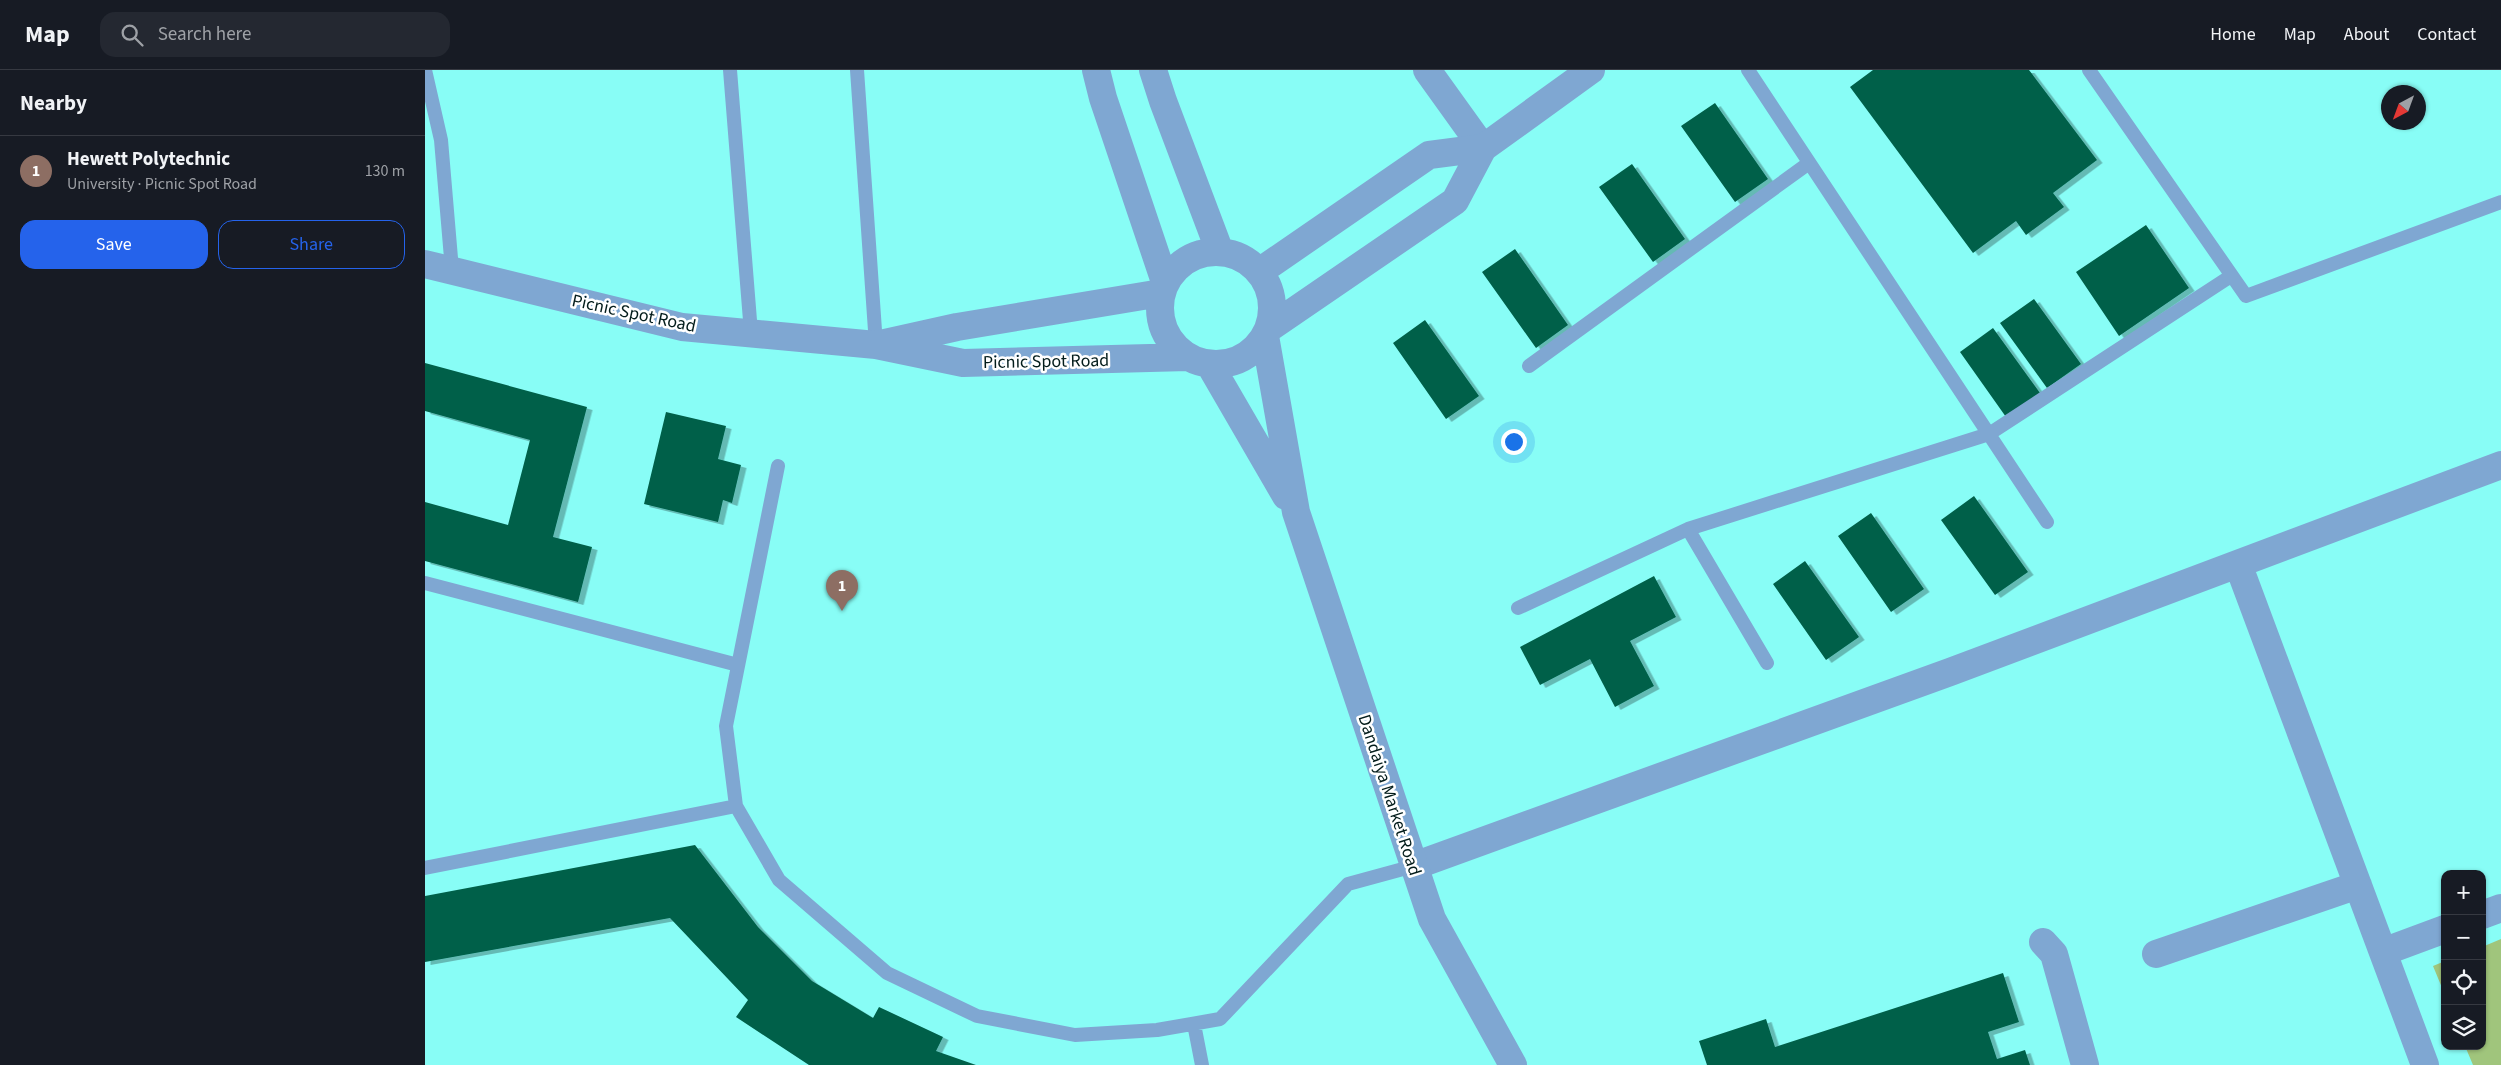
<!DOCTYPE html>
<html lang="en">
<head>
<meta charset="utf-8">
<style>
  :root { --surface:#171b24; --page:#242831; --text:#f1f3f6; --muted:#9ea1a6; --line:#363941; --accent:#2563eb }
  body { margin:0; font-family:"Source Sans 3",sans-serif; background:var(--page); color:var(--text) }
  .controls { position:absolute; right:15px; bottom:15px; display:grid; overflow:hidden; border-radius:10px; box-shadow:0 1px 4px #0004 }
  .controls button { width:45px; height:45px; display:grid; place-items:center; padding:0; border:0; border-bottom:1px solid var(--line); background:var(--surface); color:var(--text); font:25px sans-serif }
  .compass { position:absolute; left:1956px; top:15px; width:45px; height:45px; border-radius:50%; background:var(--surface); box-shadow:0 1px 4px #0004; rotate:221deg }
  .you { position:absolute; left:1088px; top:371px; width:18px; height:18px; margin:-12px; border:4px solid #fff; border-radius:50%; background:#1a73e8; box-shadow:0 0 0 8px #1a73e833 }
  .badge { display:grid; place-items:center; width:32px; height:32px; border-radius:50%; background:var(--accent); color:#fff; font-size:16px; font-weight:700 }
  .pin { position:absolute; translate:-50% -41px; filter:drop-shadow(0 1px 2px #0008) }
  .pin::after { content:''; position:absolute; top:26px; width:18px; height:15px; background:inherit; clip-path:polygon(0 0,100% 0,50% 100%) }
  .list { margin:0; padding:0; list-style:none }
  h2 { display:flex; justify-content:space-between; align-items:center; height:65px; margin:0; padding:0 20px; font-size:21px }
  h2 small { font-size:16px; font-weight:400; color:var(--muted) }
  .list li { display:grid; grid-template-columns:32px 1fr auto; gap:15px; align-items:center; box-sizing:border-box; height:70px; padding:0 20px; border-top:1px solid var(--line) }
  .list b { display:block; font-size:19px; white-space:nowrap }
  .list p { margin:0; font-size:16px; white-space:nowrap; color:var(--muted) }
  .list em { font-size:16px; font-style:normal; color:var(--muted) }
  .actions { display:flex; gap:10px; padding:15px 20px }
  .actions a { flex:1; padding:11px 0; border:1px solid var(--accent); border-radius:15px; text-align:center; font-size:18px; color:var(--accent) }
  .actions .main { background:var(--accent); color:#fff }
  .icon { flex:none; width:28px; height:28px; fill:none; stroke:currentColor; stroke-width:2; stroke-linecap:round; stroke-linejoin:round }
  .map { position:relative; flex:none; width:2076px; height:995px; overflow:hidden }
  header { display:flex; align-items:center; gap:30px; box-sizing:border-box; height:70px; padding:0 25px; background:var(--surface); border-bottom:1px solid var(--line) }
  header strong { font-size:24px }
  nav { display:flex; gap:28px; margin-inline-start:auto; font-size:18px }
  .search { width:350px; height:45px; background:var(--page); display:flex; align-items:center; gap:12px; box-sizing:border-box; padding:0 18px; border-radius:15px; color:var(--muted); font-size:19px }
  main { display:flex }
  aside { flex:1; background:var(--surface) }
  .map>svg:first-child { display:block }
  .green { fill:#a0c57c }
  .building { fill:#01604a; filter:url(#shadow) }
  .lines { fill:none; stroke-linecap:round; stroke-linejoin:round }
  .service { stroke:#7fa7d2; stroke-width:14 }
  .minor { stroke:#7fa7d2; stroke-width:28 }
  .tertiary { stroke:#7fa7d2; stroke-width:28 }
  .labels { text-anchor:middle; stroke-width:5; stroke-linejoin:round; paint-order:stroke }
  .street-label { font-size:18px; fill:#031c1b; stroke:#fff }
</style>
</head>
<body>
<header>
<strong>Map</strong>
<div class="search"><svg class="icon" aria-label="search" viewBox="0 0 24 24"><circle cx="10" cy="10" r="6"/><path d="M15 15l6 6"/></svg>Search here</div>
<nav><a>Home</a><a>Map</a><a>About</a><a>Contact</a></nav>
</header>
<main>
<aside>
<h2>Nearby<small></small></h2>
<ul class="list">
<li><span class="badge" style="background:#8d6e63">1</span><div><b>Hewett Polytechnic</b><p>University · Picnic Spot Road</p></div><em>130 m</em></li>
</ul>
<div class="actions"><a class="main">Save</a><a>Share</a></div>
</aside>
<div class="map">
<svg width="2076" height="995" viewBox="0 0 2076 995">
  <defs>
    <filter id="shadow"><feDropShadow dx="5.5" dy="3" stdDeviation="0" flood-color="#0004"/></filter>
  </defs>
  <rect width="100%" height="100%" fill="#88fdf6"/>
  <!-- green -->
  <path class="green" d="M2076 869V995H2048L2040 976H2057V877Z
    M2020 891V925L2008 896Z"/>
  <!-- building -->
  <path class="building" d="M1448 0H1604L1672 90 1628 123 1639 137 1601 165 1591 151 1548 183 1425 17Z
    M1290 33 1343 109 1310 132 1256 56Z
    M1207 94 1260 169 1228 192 1174 117Z
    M1721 155 1764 218 1694 266 1651 202Z
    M1090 179 1143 255 1111 278 1057 202Z
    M1609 229 1656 294 1622 318 1575 253Z
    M1000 250 1054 326 1021 349 968 273Z
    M1568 258 1615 323 1581 347 1535 282Z
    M0 293 162 337 128 467 167 477 153 532 0 491V432L83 455 105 370 0 341Z
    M241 342 301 356 293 389 316 395 307 433 298 430 293 452 219 434Z
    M1549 426 1603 502 1570 525 1516 450Z
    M1446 443 1499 519 1466 542 1413 466Z
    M1380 491 1434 567 1401 590 1348 514Z
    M1229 506 1251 547 1205 571 1229 616 1190 637 1165 589 1115 615 1095 577Z
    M270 775 333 857 387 911 448 948 454 937 518 967 511 981 551 995H384L311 947 323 930 245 848 0 892V826Z
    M1578 903 1594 952 1563 962 1572 989 1600 980 1605 995H1282L1274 971 1341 949 1350 977Z"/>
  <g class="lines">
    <!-- service -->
    <path class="service" d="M0 0 16 70 27 200
      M305 0 326 263
      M432 0 451 275
      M1323 0 1622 452
      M1664 0 1821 226 2076 132
      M1104 296 1384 93
      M353 396 301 656 311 736 354 810 462 903 552 946 650 965 732 960 795 949 923 814 989 796
      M1263 459 1342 593
      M0 513 313 595
      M1093 538 1263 459 1564 364 1806 206
      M0 798 311 736
      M769 954 777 995"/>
    <!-- minor -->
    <path class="minor" d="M1002 0 1058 78
      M1813 494 2000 995
      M989 796 1525 602 2076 395
      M2057 845 2076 838
      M1618 872 1629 884 1660 995
      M1958 882 2020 859
      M1731 884 1933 815"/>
    <!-- tertiary -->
    <path class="tertiary" d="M671 0 678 28 740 212
      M728 0 738 31 795 182
      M735 238a56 56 0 1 1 112 0a56 56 0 1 1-112 0Z
      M0 194 257 257 451 275 538 293 763 287
      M834 202 1004 85 1058 78
      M843 259 1030 131 1058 78 1166 0
      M840 266 871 442 1007 849 1088 995
      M460 273 532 257 736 223
      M785 295 861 426"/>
  </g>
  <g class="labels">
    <!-- street labels -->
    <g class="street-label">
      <text transform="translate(209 243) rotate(12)" y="6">Picnic Spot Road</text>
      <text transform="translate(621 291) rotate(-1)" y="6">Picnic Spot Road</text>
      <text transform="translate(965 725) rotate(72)" y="6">Dandaiya Market Road</text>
    </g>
  </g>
</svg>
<div class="controls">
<button>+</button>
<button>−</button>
<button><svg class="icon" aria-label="locate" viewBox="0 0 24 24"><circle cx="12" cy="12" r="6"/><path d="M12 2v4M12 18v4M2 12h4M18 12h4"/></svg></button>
<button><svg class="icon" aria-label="layers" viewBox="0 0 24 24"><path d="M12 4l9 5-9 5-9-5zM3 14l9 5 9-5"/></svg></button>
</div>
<svg class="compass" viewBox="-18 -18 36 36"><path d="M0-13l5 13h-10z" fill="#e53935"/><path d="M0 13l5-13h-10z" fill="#9ea1a6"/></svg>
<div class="you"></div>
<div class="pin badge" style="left:417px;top:541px;background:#8d6e63">1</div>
</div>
</main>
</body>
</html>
